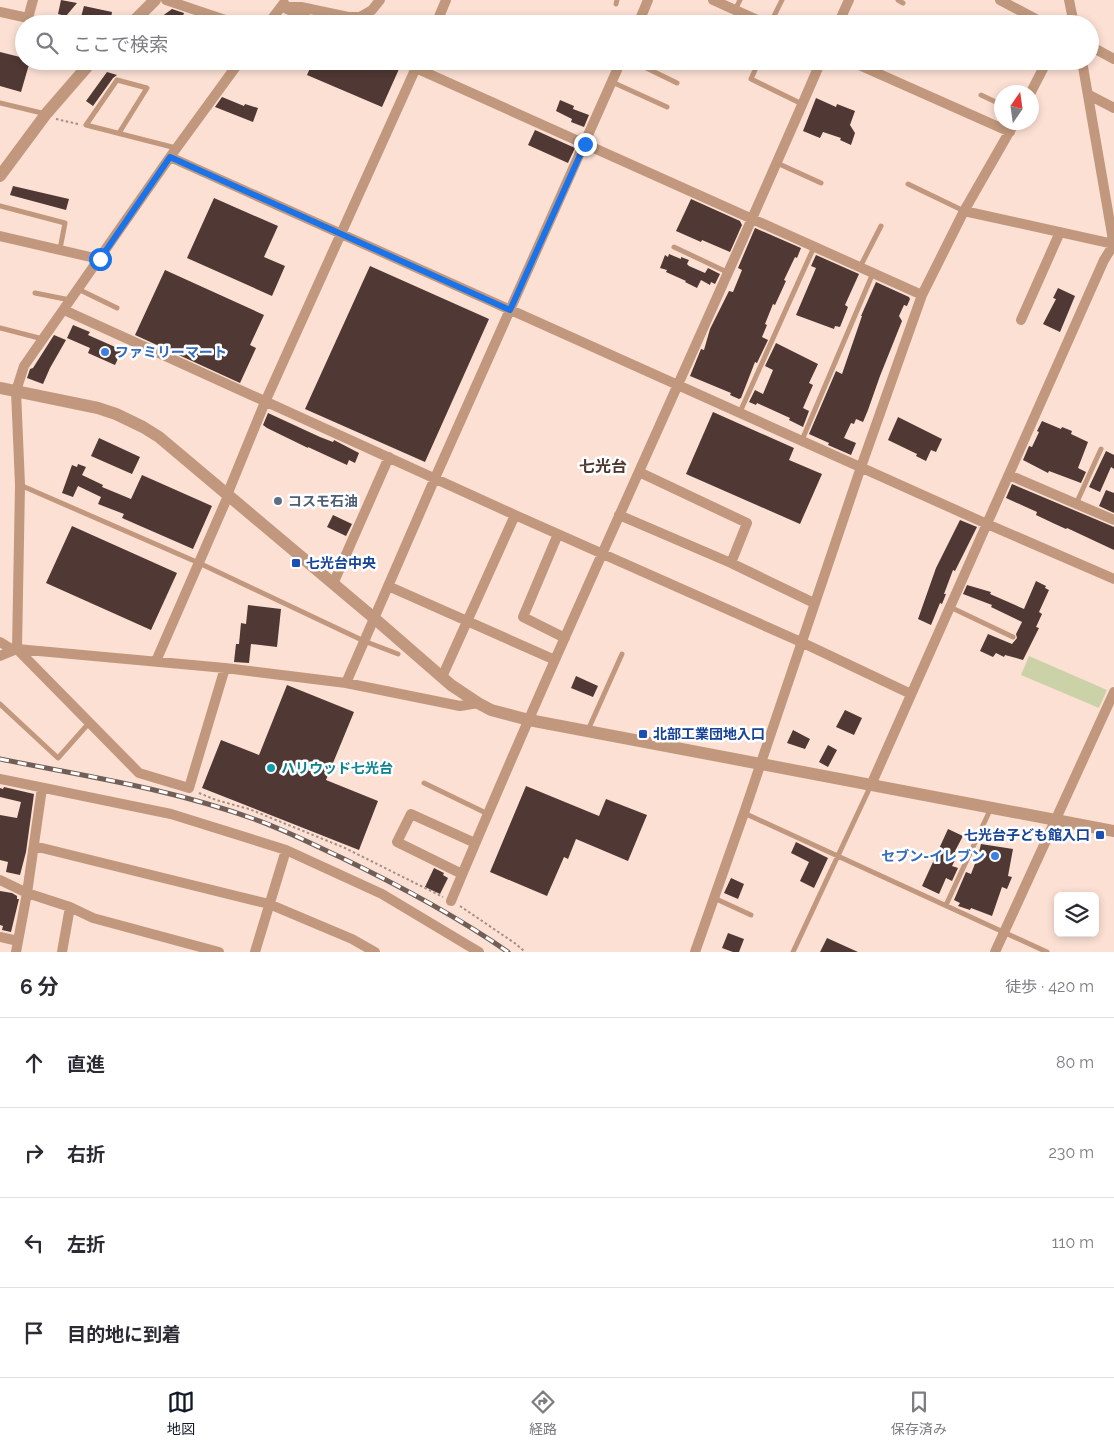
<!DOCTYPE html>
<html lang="ja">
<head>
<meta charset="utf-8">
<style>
  :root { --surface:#fff; --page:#f7f7f7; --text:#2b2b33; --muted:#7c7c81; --line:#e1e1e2; --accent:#111827 }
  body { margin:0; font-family:Raleway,"Noto Sans JP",sans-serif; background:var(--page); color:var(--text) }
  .controls { position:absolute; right:15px; bottom:15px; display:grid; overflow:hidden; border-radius:8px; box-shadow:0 2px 8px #0003 }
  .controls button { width:45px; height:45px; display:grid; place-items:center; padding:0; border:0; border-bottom:1px solid var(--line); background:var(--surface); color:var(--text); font:25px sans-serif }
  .compass { position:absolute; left:994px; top:85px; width:45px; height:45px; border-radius:50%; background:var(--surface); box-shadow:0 2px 8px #0003; rotate:13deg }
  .stop { position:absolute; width:15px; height:15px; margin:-11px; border:4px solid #1a73e8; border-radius:50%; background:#fff }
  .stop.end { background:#1a73e8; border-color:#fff; box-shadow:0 1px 5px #0008 }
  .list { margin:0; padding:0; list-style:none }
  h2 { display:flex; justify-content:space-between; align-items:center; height:65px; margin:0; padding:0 20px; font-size:21px }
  h2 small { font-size:16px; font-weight:400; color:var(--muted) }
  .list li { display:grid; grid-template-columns:32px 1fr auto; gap:15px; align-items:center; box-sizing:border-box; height:90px; padding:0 20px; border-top:1px solid var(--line) }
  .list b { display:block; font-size:19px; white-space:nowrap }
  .list em { font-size:16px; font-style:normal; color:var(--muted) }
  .icon { flex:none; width:28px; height:28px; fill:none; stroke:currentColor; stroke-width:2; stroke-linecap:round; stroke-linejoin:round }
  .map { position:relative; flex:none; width:1114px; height:952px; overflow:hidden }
  .search { position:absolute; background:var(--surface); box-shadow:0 2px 8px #0003; left:15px; right:15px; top:15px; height:55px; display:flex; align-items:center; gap:12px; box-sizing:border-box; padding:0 18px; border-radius:28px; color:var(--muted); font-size:19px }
  .sheet { height:425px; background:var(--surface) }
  nav { display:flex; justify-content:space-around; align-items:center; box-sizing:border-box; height:70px; border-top:1px solid var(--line); background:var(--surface); font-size:14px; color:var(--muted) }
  nav a { display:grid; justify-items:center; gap:2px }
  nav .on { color:var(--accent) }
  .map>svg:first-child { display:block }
  .green { fill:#cbd2a8 }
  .building { fill:#503834 }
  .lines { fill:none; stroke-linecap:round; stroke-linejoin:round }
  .path { stroke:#a48f85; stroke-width:2; stroke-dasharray:2.5 2.5; stroke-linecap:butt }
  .service { stroke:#c1987d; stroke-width:5 }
  .minor { stroke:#c1987d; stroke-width:10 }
  .tertiary { stroke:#c1987d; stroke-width:12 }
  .rail-casing { stroke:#705f58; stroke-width:5 }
  .rail { stroke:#fff; stroke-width:3; stroke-dasharray:9; stroke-linecap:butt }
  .route { stroke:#1a73e8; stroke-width:6 }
  .shop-dot { fill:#3f7fe0; stroke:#fff; stroke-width:2 }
  .service-dot { fill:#5c6f8a; stroke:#fff; stroke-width:2 }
  .transit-dot { fill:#1a4fb4; stroke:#fff; stroke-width:2 }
  .culture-dot { fill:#0f9aa8; stroke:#fff; stroke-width:2 }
  .labels { text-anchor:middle; stroke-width:5; stroke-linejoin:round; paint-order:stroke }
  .shop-label { font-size:14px; font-weight:bold; fill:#366cbe; stroke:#fff; text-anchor:start }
  .service-label { font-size:14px; font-weight:bold; fill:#4e5e75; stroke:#fff; text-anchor:start }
  .transit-label { font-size:14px; font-weight:bold; fill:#164399; stroke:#fff; text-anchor:start }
  .culture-label { font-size:14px; font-weight:bold; fill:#0d838f; stroke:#fff; text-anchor:start }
  .quarter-label { font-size:16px; font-weight:bold; fill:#4e382e; stroke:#fff }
</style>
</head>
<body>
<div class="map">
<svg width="1114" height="952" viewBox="0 0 1114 952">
  <rect width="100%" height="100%" fill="#fce0d3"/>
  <!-- green -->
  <path class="green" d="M1029 656 1107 690 1099 708 1021 675Z"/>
  <!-- building -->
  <path class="building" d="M61 0 77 3 66 16 58 14Z
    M84 6 112 12 110 24H93L91 20 81 17Z
    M172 9 184 13 180 24 160 22 161 17Z
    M0 52 24 58V61H30L21 92 0 86Z
    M313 61H380L399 69 382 107 307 75Z
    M868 61H892L888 70Z
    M107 72 117 75 113 78 93 106 86 101Z
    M222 97 244 106 245 104 258 108 253 122 215 107Z
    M816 98 836 107 837 104 855 111 850 125 855 133 851 145 840 140 841 138 823 132 820 138 803 131Z
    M560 100 574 106 573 109 589 115 584 127 571 122 572 119 556 111Z
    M535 130 575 148 568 163 528 145Z
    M13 186 69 199 66 210 10 195Z
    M214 198 278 226 264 257 285 266 272 296 187 258Z
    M691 199 740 221 742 225 730 252 702 240 701 242 676 231Z
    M755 228 801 248 797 258 795 257 784 280 786 281 775 305 773 304 765 324 767 325 762 337 768 340 757 363 755 362 741 398 739 399 730 395 731 393 690 376 701 349 704 350 710 329 729 291 733 292 742 270 738 268Z
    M669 254 681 259V257L689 260 687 264 689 266 705 273 708 268 720 274 715 284 711 282 710 285 701 280 697 288 685 282 686 281 666 272 667 270 660 268 665 255 668 257Z
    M816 255 859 274 845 305 848 307 840 327 835 326 834 329 796 315 816 268 811 266Z
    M370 266 489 319 425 462 305 409Z
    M165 270 264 315 250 345 256 348 240 383 135 335Z
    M876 282 909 297 910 299 907 306 904 305 899 316 902 321 880 376 868 410 863 422 856 419 854 424 851 423 844 438 856 443 851 455 828 445 829 443 809 434 836 371 842 374 862 316H861Z
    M1058 288 1075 296 1060 332 1043 324 1056 299 1053 298Z
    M73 325 90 332 88 335 122 350 115 365 88 353 90 348 67 338Z
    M54 335 66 340 50 368 43 384 27 378 30 369 33 368Z
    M776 343 818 364 809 383 813 385 803 408 809 411 803 427 789 420 790 418 757 403 756 405 749 402 755 390 763 394 773 370 765 366Z
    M713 412 794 448 789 460 822 474 800 524 686 474Z
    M268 413 320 437 333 442 334 440 359 453 355 463 349 460 347 465 308 447V448L267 428 263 425Z
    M898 417 942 439 936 452 931 450 926 461 916 456 917 454 888 440Z
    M1042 421 1061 429 1062 427 1072 431 1071 434 1088 442 1078 468 1086 472 1081 483 1049 471 1048 473 1023 460 1029 446 1032 447 1039 432 1037 431Z
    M99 438 140 457 132 474 91 456Z
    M1106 451 1114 455V469L1111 467 1100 492 1089 487Z
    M78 464 86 467 82 475 103 485 102 487 131 499 142 475 212 506 193 549 122 518 124 514 98 504 101 497 78 486 73 497 62 493 72 465 77 467Z
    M1012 484 1114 527V550L1067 528 1066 529 1055 524 1036 515 1037 512 1006 498Z
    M1106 490 1114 493V513L1099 506Z
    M333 515 352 524 346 536 327 527Z
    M960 520 977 527 955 571 953 570 944 594H946L942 604 940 603 931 625 918 619 936 568Z
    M72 526 177 573 151 630 46 583Z
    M1036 581 1046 586 1045 588 1049 590 1039 612 1042 614 1036 627 1039 628 1023 660 1005 655 1004 657 996 653 993 657 980 651 988 634 1012 644 1017 638 1016 634 1022 622 991 607 992 605 963 594 967 585 991 592 990 594 1024 609Z
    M248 605 281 609 277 647 251 644 249 663 234 662 236 644H239L241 623 246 624Z
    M576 676 598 686 593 697 571 688Z
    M287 685 354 712 326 780 378 801 359 850 202 788 221 740 259 755Z
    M845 710 862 718 854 735 836 727Z
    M793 730 810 739 805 749 787 743Z
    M828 745 837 750 828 767 819 762Z
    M526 786 599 816 606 799 647 815 628 861 576 839 568 859 564 857 547 896 490 872Z
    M4 787 34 794 26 852 20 875 6 872 8 862 0 860V815L17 818 21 802 0 797V788L3 789Z
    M948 829 963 836 955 851V852L958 854 952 866 958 868 952 881 946 878 939 894 922 886Z
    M796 842 828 858 814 888 800 881 809 862 791 853Z
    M981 844 1013 849 1008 876 1012 877 1007 889 1002 887 992 916 971 908 970 910 958 906 960 903 954 900 966 872 971 874 978 856Z
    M434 868 444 873 443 875 448 878 440 894 425 887Z
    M731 878 744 884 738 899 724 893Z
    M0 891 12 893 17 896V899H19L11 932 2 930 3 926 0 925Z
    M728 933 744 939 739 952H733L722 948Z
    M827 938 858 952H820Z"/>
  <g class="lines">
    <!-- path -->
    <path class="path" d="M56 119 78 124
      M199 793 216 800 249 809 345 848 443 897
      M460 906 516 944 525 952"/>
    <!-- service -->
    <path class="service" d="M898 0 903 3
      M616 4 617 0
      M735 10 740 0
      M73 19 89 24
      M770 24 782 0
      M632 61 677 83
      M759 61 751 79 802 104
      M612 82 667 107
      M981 95 1002 105
      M0 103 46 114
      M119 133 147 88 117 80 86 125 176 148
      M777 163 821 183
      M908 184 964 211
      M0 206 65 223 60 249
      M674 247 729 273
      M860 267 881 226
      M78 289 117 308
      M35 293 70 300
      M0 328 43 339
      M740 412 814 247
      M802 440 873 273
      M20 485 199 563 364 641 398 654
      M1076 504 1101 449
      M950 607 1013 637
      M0 704 58 758 89 723
      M588 730 622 654
      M424 783 488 814
      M744 813 1047 952
      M714 898 751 915
      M946 905 991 808
      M793 952 871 785"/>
    <!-- minor -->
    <path class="minor" d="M166 0 237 24
      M713 0 766 24
      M1000 0 1045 24
      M1069 0 1074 24
      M282 7H301L348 17H360L372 10 380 0
      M285 8 318 24
      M0 12 28 18 33 0
      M268 24 284 3
      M436 24 446 0
      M638 24 648 0
      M838 24 849 0
      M1090 46 1114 59
      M400 61 922 295
      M850 61 1010 132
      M1082 61 1114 246
      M1031 92 1047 61
      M1089 95 1114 108
      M170 157 987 524 1114 579
      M964 211 1114 244
      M0 236 99 259
      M64 310 515 515 801 642 911 694
      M1021 320 1060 232
      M639 472 747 523 731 563
      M1009 475 1114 520
      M227 495 265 402 419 61
      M619 515 731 563 814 603
      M558 534 523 617 565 638
      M333 584 389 457
      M388 586 555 660
      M0 642 13 650
      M0 656 17 649 225 668 346 683 460 706 478 703
      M156 661 228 496
      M225 668 189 788 139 773 17 649 20 485 16 391 24 366 170 157 240 61
      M442 677 515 515
      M346 683 435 478 621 61
      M0 779 171 814 286 850 382 894 479 952
      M871 785 1104 260 1114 244
      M34 846 269 904 352 939 375 952
      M462 874 397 842 411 814 475 843
      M0 880 27 893 70 907 93 918 219 952
      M451 901C569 619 700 342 821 61
      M0 937 18 941
      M16 952 27 893 42 788
      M62 952 70 907
      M255 952 286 850
      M695 952 744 813 861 467 922 295 964 211 1015 122
      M995 952 1114 692"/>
    <!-- tertiary -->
    <path class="tertiary" d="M131 24 155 0
      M0 176 46 114 92 61
      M0 388 98 408 116 414 143 427 159 437 374 618 451 685 478 703 491 710 529 720 1114 831"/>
    <!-- rail casing -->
    <g class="rail-casing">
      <path id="rail" d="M0 759C85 776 172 789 254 819 283 829 312 844 340 857 398 885 455 915 508 952"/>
    </g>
    <!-- rail -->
    <use href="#rail" class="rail"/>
  </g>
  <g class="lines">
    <!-- route -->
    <path class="route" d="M100 259 170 157 510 310 585 144"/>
  </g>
  <!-- markers -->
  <g class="shop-dot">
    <circle cx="105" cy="352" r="5"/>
    <circle cx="995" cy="856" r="5"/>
  </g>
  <circle class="service-dot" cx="278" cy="501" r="5"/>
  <g class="transit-dot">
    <rect x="291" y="558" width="10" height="10" rx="2.5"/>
    <rect x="638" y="729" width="10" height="10" rx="2.5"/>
    <rect x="1095" y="830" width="10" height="10" rx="2.5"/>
  </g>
  <circle class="culture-dot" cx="271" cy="768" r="5"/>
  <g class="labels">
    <!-- shop labels -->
    <g class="shop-label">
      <text x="115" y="357">ファミリーマート</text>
      <text x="985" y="861" text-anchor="end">セブン-イレブン</text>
    </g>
    <!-- service labels -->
    <g class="service-label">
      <text x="288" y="506">コスモ石油</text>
    </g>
    <!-- transit labels -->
    <g class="transit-label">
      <text x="306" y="568">七光台中央</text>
      <text x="653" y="739">北部工業団地入口</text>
      <text x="1090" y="840" text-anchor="end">七光台子ども館入口</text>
    </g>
    <!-- culture labels -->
    <g class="culture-label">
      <text x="281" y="773">ハリウッド七光台</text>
    </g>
    <!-- quarter labels -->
    <g class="quarter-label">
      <text x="603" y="472">七光台</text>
    </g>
  </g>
</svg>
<div class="controls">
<button><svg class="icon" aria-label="layers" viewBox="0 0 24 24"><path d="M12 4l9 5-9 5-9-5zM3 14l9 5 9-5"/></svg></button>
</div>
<svg class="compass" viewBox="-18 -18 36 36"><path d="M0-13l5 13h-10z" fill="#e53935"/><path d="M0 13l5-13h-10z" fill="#7c7c81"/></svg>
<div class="stop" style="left:100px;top:259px"></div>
<div class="stop end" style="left:585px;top:144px"></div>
<div class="search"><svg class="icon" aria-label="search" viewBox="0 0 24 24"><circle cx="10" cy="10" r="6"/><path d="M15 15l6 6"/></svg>ここで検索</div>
</div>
<section class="sheet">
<h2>6 分<small>徒歩 · 420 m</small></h2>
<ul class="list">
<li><svg class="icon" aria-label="ahead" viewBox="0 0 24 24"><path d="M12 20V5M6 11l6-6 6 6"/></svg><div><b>直進</b></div><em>80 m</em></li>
<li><svg class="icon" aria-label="right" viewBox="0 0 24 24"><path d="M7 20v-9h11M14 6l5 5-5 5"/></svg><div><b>右折</b></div><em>230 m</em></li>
<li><svg class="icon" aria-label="left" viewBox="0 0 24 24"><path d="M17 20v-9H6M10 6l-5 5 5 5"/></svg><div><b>左折</b></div><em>110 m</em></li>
<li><svg class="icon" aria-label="arrive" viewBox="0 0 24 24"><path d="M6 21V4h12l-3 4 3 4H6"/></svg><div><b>目的地に到着</b></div></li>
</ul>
</section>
<nav>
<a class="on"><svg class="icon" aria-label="map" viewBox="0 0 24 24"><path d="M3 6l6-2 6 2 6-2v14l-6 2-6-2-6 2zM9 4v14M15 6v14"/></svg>地図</a>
<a><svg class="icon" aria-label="directions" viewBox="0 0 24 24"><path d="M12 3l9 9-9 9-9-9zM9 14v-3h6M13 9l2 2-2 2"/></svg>経路</a>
<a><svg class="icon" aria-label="saved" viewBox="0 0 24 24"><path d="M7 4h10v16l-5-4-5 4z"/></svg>保存済み</a>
</nav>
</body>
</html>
